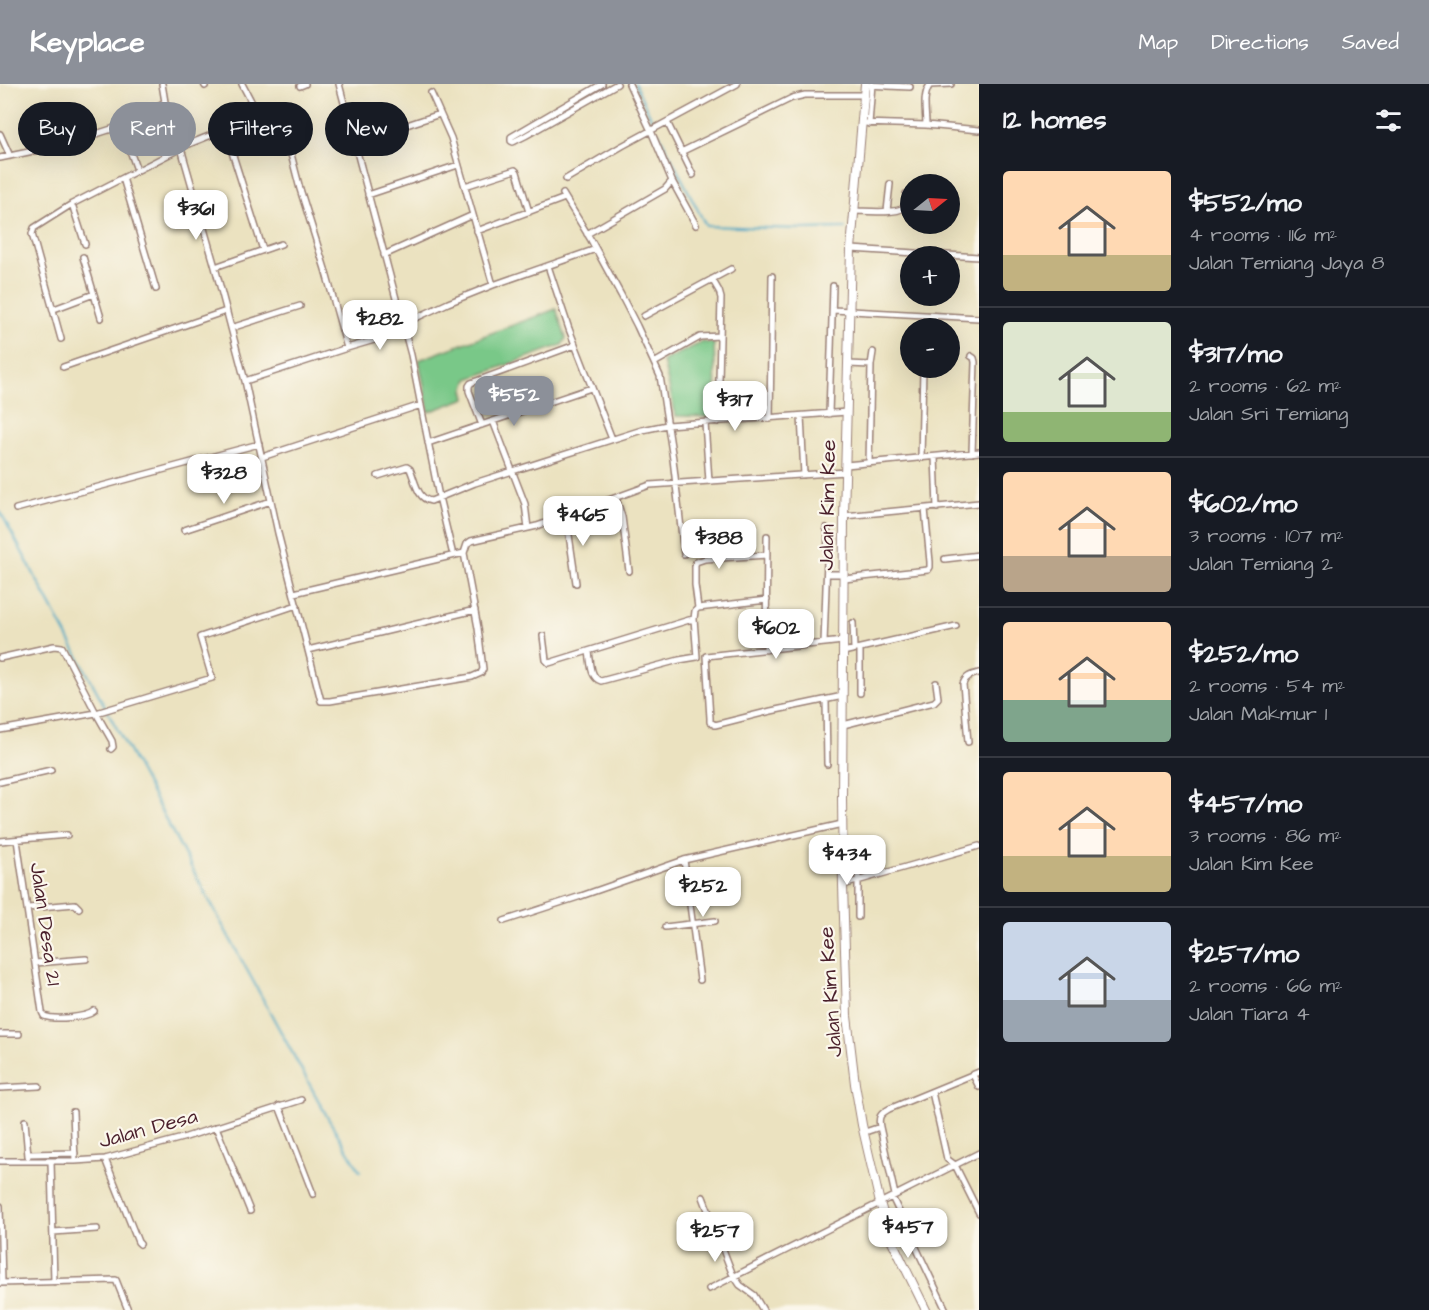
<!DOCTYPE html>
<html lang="en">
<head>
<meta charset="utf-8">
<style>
  :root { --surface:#171b24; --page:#20242c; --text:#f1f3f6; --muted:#9ea1a6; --line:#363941; --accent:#8c9099 }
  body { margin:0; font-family:"Architects Daughter",sans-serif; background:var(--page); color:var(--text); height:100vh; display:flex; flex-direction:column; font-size:22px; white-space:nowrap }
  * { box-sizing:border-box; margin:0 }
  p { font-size:20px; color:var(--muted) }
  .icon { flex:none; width:33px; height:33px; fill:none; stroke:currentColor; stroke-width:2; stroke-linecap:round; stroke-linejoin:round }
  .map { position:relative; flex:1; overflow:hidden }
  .drawer { display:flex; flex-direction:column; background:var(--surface); width:450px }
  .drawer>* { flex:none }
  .banner { position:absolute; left:18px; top:18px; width:570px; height:54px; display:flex; gap:12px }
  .needle { width:39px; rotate:72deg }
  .fabs { position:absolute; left:900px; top:90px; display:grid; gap:12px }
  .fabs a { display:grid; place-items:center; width:60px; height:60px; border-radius:50%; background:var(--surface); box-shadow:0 6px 24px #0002; font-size:30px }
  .price { position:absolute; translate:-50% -51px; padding:0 14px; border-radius:12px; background:#fff; color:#222; font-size:20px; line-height:39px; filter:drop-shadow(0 2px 3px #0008) }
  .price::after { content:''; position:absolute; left:50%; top:36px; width:18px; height:14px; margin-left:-9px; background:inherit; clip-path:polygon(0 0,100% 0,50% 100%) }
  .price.on { background:var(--accent); color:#fff }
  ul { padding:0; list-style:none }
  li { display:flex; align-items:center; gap:18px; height:150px; padding:0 24px }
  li+li { border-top:2px solid var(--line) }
  li span { display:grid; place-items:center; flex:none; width:168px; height:120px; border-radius:6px; color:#555 }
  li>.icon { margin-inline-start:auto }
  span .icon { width:72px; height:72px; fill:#fffc; stroke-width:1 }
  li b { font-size:26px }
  h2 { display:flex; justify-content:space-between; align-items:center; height:72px; padding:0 24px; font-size:26px }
  .pill { padding:0 21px; border-radius:27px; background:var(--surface); box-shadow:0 6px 24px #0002; font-size:21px; line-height:54px }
  .pill.on { background:var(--accent); color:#fff }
  header { display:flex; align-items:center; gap:36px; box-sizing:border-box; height:84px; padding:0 30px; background:var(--accent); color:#fff }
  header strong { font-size:28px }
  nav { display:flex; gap:33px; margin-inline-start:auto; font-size:21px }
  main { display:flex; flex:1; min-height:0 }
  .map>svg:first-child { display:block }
  .green { fill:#79c888; stroke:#62745a; stroke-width:1.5 }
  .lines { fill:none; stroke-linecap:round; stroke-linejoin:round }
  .stream { stroke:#45a6c4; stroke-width:2 }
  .street-casing { stroke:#9a8076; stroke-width:8 }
  .secondary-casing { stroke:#9a8076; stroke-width:10 }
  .street { stroke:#fff; stroke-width:5 }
  .secondary { stroke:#fff; stroke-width:8 }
  .labels { text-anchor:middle; stroke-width:4.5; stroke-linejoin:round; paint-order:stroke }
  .street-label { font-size:21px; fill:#4a1f2b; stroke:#fbf7ec }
</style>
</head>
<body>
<header>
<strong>Keyplace</strong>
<nav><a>Map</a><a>Directions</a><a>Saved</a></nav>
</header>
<main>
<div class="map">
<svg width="979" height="1226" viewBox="0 0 979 1226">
  <rect width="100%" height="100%" fill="#fbf7ec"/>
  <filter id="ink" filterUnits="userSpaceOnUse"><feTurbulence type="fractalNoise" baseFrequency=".0167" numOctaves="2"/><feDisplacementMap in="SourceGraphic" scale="12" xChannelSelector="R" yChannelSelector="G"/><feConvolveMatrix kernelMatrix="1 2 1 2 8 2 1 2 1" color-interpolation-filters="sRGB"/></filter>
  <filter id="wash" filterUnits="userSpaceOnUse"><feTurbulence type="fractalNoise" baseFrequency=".008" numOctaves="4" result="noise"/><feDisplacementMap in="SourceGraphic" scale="24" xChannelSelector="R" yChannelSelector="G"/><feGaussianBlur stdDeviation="1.35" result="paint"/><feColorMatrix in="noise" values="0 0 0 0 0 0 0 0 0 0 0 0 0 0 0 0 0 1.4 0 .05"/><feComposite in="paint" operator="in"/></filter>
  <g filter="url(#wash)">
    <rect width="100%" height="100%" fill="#ebe2c0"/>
    <path class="green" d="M556 225 566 254 562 261 468 295 464 306 466 314 429 328 419 276Z
      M703 258 714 260 717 333 676 332 663 277Z"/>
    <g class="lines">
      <path class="stream" d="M635 0 654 40
        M658 48 706 142 803 145 845 144
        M0 427 223 842 329 1036 360 1087"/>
    </g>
  </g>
  <g filter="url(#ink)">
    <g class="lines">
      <g class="street-casing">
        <path id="street" d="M204 0 205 2
          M242 0 259 32
          M339 0 411 271 439 413 452 467
          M602 0 511 53V57L513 58 525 52 617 0
          M865 1 910 3
          M300 2 305 0
          M431 9 451 54 493 201
          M667 38 693 91
          M862 39 926 41 979 46
          M869 40 872 0
          M926 41C926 29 922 11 930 1L951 0
          M121 42 137 86
          M225 46 263 166
          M0 50 10 72
          M355 58 440 30
          M181 64 215 183 245 297 278 449 321 617H330L472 593 481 589 483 585 478 544 464 469 467 460 471 457 537 442 650 401 846 388
          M681 68 792 14 805 11H864
          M0 74 62 61 121 42 165 18 162 0
          M123 94 156 205
          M566 95 622 62 737 0
          M672 97 696 141
          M465 102 515 86 517 88 529 128
          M563 110 591 156 621 211 637 242 660 292 673 375 684 470
          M368 111 458 81
          M72 120 85 160
          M855 127C865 127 896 130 903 124 907 121 906 115 906 110
          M887 127 890 100
          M477 147 565 114
          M587 150 665 105 672 97 651 47 629 0
          M851 165 979 173
          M384 171 473 131
          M83 173 101 234
          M548 182 569 245 612 355
          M215 183 281 160
          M712 195 719 207 721 214 718 338
          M54 225 94 210
          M833 226 979 234
          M644 232 731 185
          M403 240 448 219 493 201 596 165
          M231 244 300 222
          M61 255 32 150 34 144 72 120 189 60 271 27 278 29 285 47 300 105 325 185 347 264
          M971 272 974 274 975 278 972 369
          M654 279 700 253 720 252
          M848 280 871 281
          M63 283 226 227
          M245 297 347 264 405 247
          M829 330 833 202
          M801 332 804 391
          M770 335 772 192
          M493 337 525 420 528 444
          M705 339 709 397
          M482 341 469 307V302L471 299 575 261
          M428 359 591 304
          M262 373 421 321
          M935 373 937 424
          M921 374 923 284
          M869 379 871 281 873 268
          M846 381 979 368
          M378 392 407 383 410 385C415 396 417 415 431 417L475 399 642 346 667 341 847 328
          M616 414 622 433 629 487
          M16 425 259 360
          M564 432 569 451 576 499
          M844 432 979 419
          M184 446 271 417
          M945 475 979 471
          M827 490H844
          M844 495 928 486 930 483V478L925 425
          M294 509 464 469
          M698 524 695 501V481L696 478 705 475 767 471
          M698 524 767 516
          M853 539 854 565
          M543 552 546 576 549 579 689 536 694 535 695 527 698 524
          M824 559 828 449 826 444
          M308 566 475 526
          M766 566 767 452
          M589 568C591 578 590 594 601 597L679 576 697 573 694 535
          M843 568 956 542
          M0 574 54 562 62 563 96 629 112 657 113 663 111 665
          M860 609V564
          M843 612 771 627 715 641 710 638V634L706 572 843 557
          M826 616 827 680
          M843 641 934 618 938 614 936 599
          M0 646 96 629 212 594 200 553 297 521
          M968 658 963 600C966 592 971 591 979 589
          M0 698 51 686
          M17 756 42 928 44 932C54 936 86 934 94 927
          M0 757 67 751
          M858 770V833
          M684 776 700 896
          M843 801 979 762
          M28 824 75 820 79 824
          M504 837 581 812 684 776 842 740
          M665 843 715 837
          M35 879 86 875
          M0 950H19
          M973 991 979 1003
          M0 1004 39 1002
          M932 1008 947 1075 955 1081 979 1129
          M279 1022 313 1110
          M73 1028 75 1077
          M25 1037 28 1072
          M216 1043 250 1127
          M865 1048 880 1043
          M28 1070 75 1069
          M105 1075 138 1158 140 1160
          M0 1077H75L105 1075 186 1053 301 1016
          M51 1077 54 1198
          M895 1111 880 1043C878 1033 880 1030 889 1025L979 988
          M703 1113 732 1189 740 1201 754 1211 763 1226
          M892 1113 946 1226
          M0 1122 2 1199
          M53 1148 97 1145
          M0 1199 116 1196 128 1226
          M709 1205 979 1069"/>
      </g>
      <g class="secondary-casing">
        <path id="secondary" d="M865 0 851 165 844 432 842 714 843 801 847 932 855 1000 862 1041 880 1119 891 1155 926 1226"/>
      </g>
      <use href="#street" class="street"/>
      <use href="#secondary" class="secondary"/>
    </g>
  </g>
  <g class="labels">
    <g class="street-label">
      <text transform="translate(827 421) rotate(-89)" y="7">Jalan Kim Kee</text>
      <text transform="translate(46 840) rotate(82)" y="7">Jalan Desa 21</text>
      <text transform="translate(830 908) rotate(-94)" y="7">Jalan Kim Kee</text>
      <text transform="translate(148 1044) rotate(-15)" y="7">Jalan Desa</text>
    </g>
  </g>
</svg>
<div class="fabs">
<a><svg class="needle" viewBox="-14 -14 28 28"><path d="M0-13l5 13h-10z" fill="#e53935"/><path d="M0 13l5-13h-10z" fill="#9ea1a6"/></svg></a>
<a>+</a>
<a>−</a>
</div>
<b class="price" style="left:196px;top:157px">$361</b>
<b class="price" style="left:380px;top:267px">$282</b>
<b class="price on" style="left:514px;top:343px">$552</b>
<b class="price" style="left:735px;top:348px">$317</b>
<b class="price" style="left:224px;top:421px">$328</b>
<b class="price" style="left:583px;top:463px">$465</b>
<b class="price" style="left:719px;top:486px">$388</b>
<b class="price" style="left:776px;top:576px">$602</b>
<b class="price" style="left:847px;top:802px">$434</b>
<b class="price" style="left:703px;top:834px">$252</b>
<b class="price" style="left:908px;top:1175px">$457</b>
<b class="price" style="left:715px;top:1179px">$257</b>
<div class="banner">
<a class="pill">Buy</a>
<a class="pill on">Rent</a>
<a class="pill">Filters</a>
<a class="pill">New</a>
</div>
</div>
<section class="drawer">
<h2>12 homes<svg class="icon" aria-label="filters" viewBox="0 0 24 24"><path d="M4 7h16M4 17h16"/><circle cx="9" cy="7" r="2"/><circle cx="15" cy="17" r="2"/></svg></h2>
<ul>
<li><span style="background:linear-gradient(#ffd9b3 70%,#c2b280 0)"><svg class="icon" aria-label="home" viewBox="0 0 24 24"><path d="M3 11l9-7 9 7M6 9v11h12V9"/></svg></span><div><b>$552/mo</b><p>4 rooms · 116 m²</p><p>Jalan Temiang Jaya 8</p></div></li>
<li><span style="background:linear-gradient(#dfe7d0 75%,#8fb573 0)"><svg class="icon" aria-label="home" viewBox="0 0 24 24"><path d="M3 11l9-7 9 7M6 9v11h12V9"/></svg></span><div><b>$317/mo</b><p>2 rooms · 62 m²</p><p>Jalan Sri Temiang</p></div></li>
<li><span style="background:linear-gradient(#ffd9b3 70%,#b9a48a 0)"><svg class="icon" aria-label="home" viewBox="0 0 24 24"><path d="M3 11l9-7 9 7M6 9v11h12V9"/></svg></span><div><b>$602/mo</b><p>3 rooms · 107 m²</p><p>Jalan Temiang 2</p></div></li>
<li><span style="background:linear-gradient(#ffd9b3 65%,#7fa58c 0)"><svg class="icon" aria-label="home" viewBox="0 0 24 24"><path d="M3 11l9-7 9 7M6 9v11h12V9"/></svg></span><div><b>$252/mo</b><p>2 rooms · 54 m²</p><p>Jalan Makmur 1</p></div></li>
<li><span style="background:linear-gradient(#ffd9b3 70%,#c2b280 0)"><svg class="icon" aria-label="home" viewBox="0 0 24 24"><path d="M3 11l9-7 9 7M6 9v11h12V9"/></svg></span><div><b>$457/mo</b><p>3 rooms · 86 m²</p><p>Jalan Kim Kee</p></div></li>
<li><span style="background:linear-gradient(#c9d6e8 65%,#9aa5b1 0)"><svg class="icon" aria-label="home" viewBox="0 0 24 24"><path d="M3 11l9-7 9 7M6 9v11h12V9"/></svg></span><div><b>$257/mo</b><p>2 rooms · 66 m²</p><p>Jalan Tiara 4</p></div></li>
</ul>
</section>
</main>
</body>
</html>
